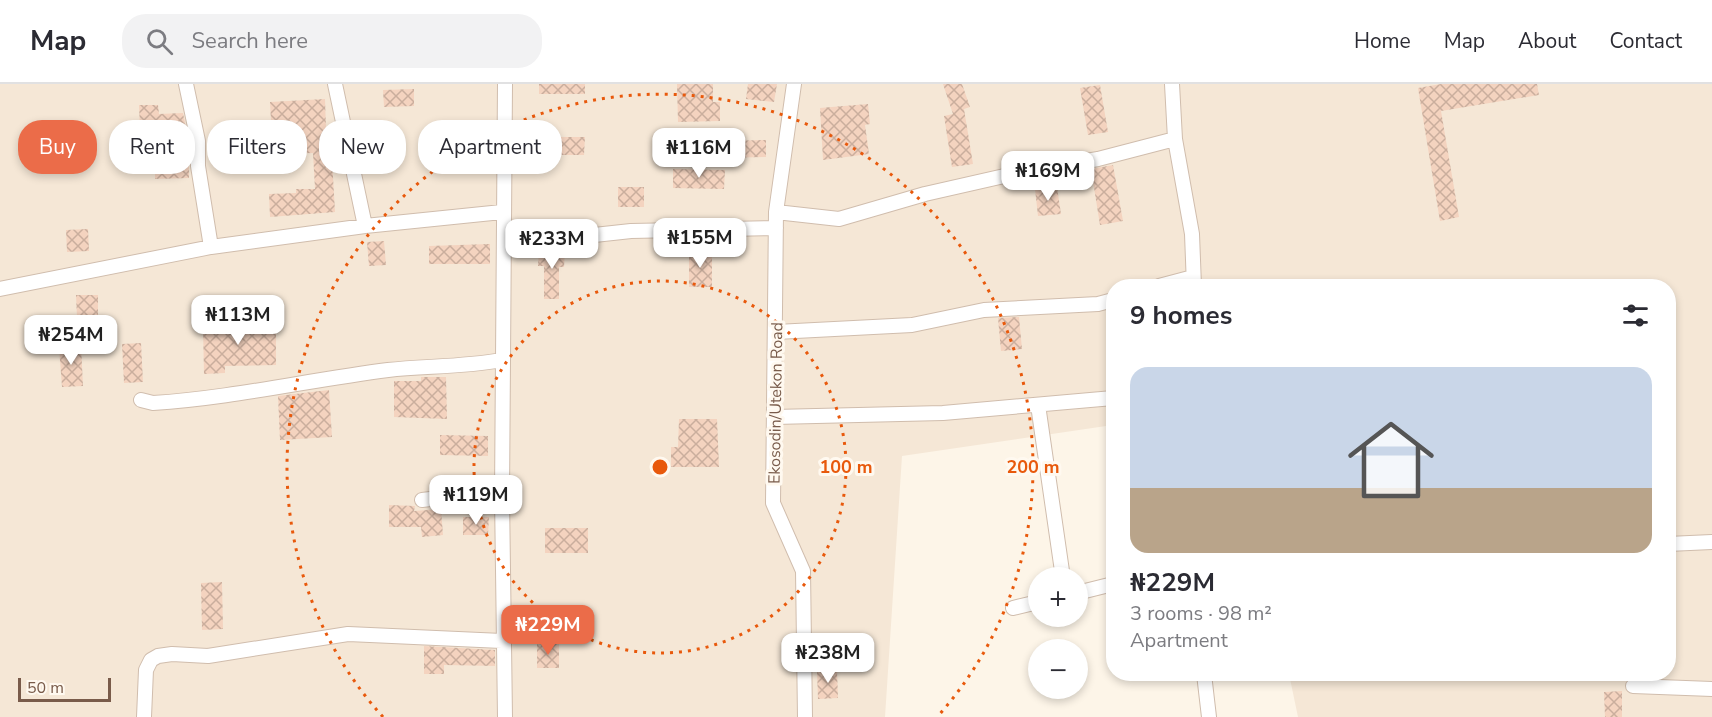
<!DOCTYPE html>
<html lang="en">
<head>
<meta charset="utf-8">
<style>
  :root { --surface:#fff; --page:#f2f2f3; --text:#2b2b33; --muted:#7c7c81; --line:#e1e1e2; --accent:#eb6c49 }
  body { margin:0; font-family:"Nunito Sans",sans-serif; background:var(--page); color:var(--text); height:100vh; display:flex; flex-direction:column; font-size:22px; white-space:nowrap }
  * { box-sizing:border-box; margin:0 }
  p { font-size:20px; color:var(--muted) }
  .icon { flex:none; width:33px; height:33px; fill:none; stroke:currentColor; stroke-width:2; stroke-linecap:round; stroke-linejoin:round }
  .map { position:relative; flex:1; overflow:hidden }
  .details { position:absolute; left:1106px; top:195px; width:570px; height:402px; display:flex; flex-direction:column; background:var(--surface); border-radius:24px; box-shadow:0 3px 9px #0003 }
  .details>* { flex:none }
  .guide { position:absolute; left:18px; top:36px; width:570px; height:54px; display:flex; gap:12px }
  .tools { position:absolute; left:1028px; top:483px; display:grid; gap:12px }
  .tools a { display:grid; place-items:center; width:60px; height:60px; border-radius:50%; background:var(--surface); box-shadow:0 3px 9px #0003; font-size:30px }
  .scale { position:absolute; left:18px; bottom:15px; width:93px; box-sizing:border-box; padding-left:6px; border:3px solid #795b4a; border-top:0; font-size:16px; line-height:21px; white-space:nowrap; color:#795b4a; -webkit-text-stroke:4px #fff9f0; paint-order:stroke }
  .price { position:absolute; translate:-50% -51px; padding:0 14px; border-radius:12px; background:#fff; color:#222; font-size:20px; line-height:39px; filter:drop-shadow(0 2px 3px #0008) }
  .price::after { content:''; position:absolute; left:50%; top:36px; width:18px; height:14px; margin-left:-9px; background:inherit; clip-path:polygon(0 0,100% 0,50% 100%) }
  .price.on { background:var(--accent); color:#fff }
  ul { padding:0; list-style:none }
  li { display:grid; align-content:center; gap:12px; height:318px; padding:0 24px }
  li span { display:grid; place-items:center; height:186px; border-radius:18px; color:#555 }
  li>.icon { margin-inline-start:auto }
  span .icon { width:108px; height:108px; fill:#fffc; stroke-width:1 }
  li b { font-size:26px }
  h2 { display:flex; justify-content:space-between; align-items:center; height:72px; padding:0 24px; font-size:26px }
  .tag { padding:0 21px; border-radius:24px; background:var(--surface); box-shadow:0 3px 9px #0003; font-size:21px; line-height:54px }
  .tag.on { background:var(--accent); color:#fff }
  header { display:flex; align-items:center; gap:36px; box-sizing:border-box; height:84px; padding:0 30px; background:var(--surface); border-bottom:2px solid var(--line) }
  header strong { font-size:28px }
  nav { display:flex; gap:33px; margin-inline-start:auto; font-size:21px }
  .search { width:420px; height:54px; background:var(--page); display:flex; align-items:center; gap:15px; box-sizing:border-box; padding:0 21px; border-radius:24px; color:var(--muted); font-size:22px }
  .map>svg:first-child { display:block }
  .residential { fill:#f5e7d6 }
  .building { fill:url(#building-cross-hatch) }
  .lines { fill:none; stroke-linecap:round; stroke-linejoin:round }
  .street-casing { stroke:#d0bdad; stroke-width:16 }
  .street { stroke:#fff; stroke-width:14 }
  .ring { fill:none; stroke:#e8590c; stroke-width:3; stroke-dasharray:3 6 }
  .labels { text-anchor:middle; stroke-width:6; stroke-linejoin:round; paint-order:stroke }
  .street-label { font-size:16px; fill:#795b4a; stroke:#fff9f0 }
  .centre { fill:#e8590c; stroke:#fff9f0; stroke-width:3 }
  .ring-label { font-size:18px; text-anchor:middle; font-weight:bold; fill:#e8590c; stroke:#fff9f0; stroke-width:6; stroke-linejoin:round; paint-order:stroke }
</style>
</head>
<body>
<header>
<strong>Map</strong>
<div class="search"><svg class="icon" aria-label="search" viewBox="0 0 24 24"><circle cx="10" cy="10" r="6"/><path d="M15 15l6 6"/></svg>Search here</div>
<nav><a>Home</a><a>Map</a><a>About</a><a>Contact</a></nav>
</header>
<div class="map">
<svg width="1712" height="633" viewBox="0 0 1712 633">
  <defs>
    <pattern id="building-cross-hatch" width="8" height="8" patternUnits="userSpaceOnUse" patternTransform="scale(1.5)"><rect width="8" height="8" fill="#f4d3bf"/><path d="M0 0l8 8M0 8l8-8" fill="none" stroke="#caae9d"/></pattern>
  </defs>
  <rect width="100%" height="100%" fill="#fdf5e8"/>
  <path class="residential" d="M0 0H1712V633H1298L1289 590H1668V202H1113V341L902 372 885 633H0Z"/>
  <path class="building" d="M539 0H585V10H539Z
    M677 0H713V18H720V37L678 38Z
    M748 0H777L774 18 746 15Z
    M943 0H962L970 23 964 25 973 80 952 83 944 32 953 30Z
    M1441 0H1537L1539 11 1441 27 1459 133 1440 137 1418 4Z
    M1100 1 1108 48 1088 51 1080 4Z
    M414 5V22L384 23 383 6Z
    M325 15 327 75H332L335 128 270 133 269 110 296 109V105H315L313 69 280 70 279 37 271 38 270 18Z
    M868 20 870 40 865 41 869 70 823 76 820 24Z
    M139 21H158L159 30 183 29 186 44 140 45Z
    M540 53H585L584 71H540Z
    M766 56V73L721 74V57Z
    M155 73H189V94L155 95Z
    M1113 81 1123 137 1100 141 1091 85Z
    M673 85 725 86 724 105 673 104Z
    M618 103H644V123H618Z
    M1057 103 1061 130 1038 132 1035 105Z
    M88 145 89 167 67 168 66 146Z
    M384 157 386 181 369 182 367 158Z
    M490 160V180H429V162Z
    M539 164 565 165 564 183H559V215H544V182H538Z
    M689 167H712V203H689Z
    M76 211H98V233L77 234Z
    M1019 233 1022 265 1001 267 998 234Z
    M249 236V242H276V281L225 282V289L204 290 203 242 230 241V237Z
    M141 259 143 298 124 299 122 260Z
    M81 261 83 302 62 303 59 263Z
    M421 293H446L447 335 394 333V297H421Z
    M329 306 332 353 280 356 278 312Z
    M679 335H717L719 383H671V363H678Z
    M440 351 488 352V372L440 371Z
    M389 421 415 422 414 427 441 425 443 451 422 453 421 443H389Z
    M463 433H489L488 451H463Z
    M545 444H588V469H545Z
    M222 498 223 545 202 546 201 499Z
    M537 559H559V584H537Z
    M424 562 495 566V582L444 581V590H424Z
    M837 586 838 614 818 615 817 587Z
    M1622 607V633H1605L1604 608Z"/>
  <g class="lines">
    <g class="street-casing">
      <path id="street" d="M186 0 198 57V82L211 163
        M335 0 365 142
        M505 0 502 412 505 633
        M794 0 776 128 773 419 803 487 805 633
        M1172 0 1175 55 1192 150 1194 202
        M776 128 839 135 925 110 1022 88 1098 75 1175 55
        M504 148 576 153 631 147 776 144
        M1159 202 1193 193
        M0 205 211 163 365 142 502 128
        M776 248 912 241 984 226 1098 220 1113 216
        M141 316 153 319C232 314 309 296 388 286 426 282 464 283 502 276
        M1038 321 1063 494
        M774 333 943 329 1113 314
        M422 416 464 411 502 412
        M1668 460 1712 458
        M1077 509 1113 500
        M1013 524 1038 518
        M1204 590 1209 633
        M1633 602 1712 605
        M144 633 146 586 151 576 158 572 172 570 208 572 348 550 502 557"/>
    </g>
    <use href="#street" class="street"/>
  </g>
  <g class="ring">
    <circle cx="660" cy="383" r="186"/>
    <path d="M383 633A373 373 0 1 1 937 633"/>
  </g>
  <g class="labels">
    <g class="street-label">
      <text transform="translate(775 319) rotate(-89)" y="6">Ekosodin/Utekon Road</text>
    </g>
  </g>
  <circle cx="660" cy="383" r="9" class="centre"/>
  <g class="ring-label">
    <text x="846" y="389">100 m</text>
    <text x="1033" y="389">200 m</text>
  </g>
</svg>
<div class="tools">
<a>+</a>
<a>−</a>
</div>
<div class="scale">50 m</div>
<b class="price" style="left:699px;top:95px">₦116M</b>
<b class="price" style="left:1048px;top:118px">₦169M</b>
<b class="price" style="left:700px;top:185px">₦155M</b>
<b class="price" style="left:552px;top:186px">₦233M</b>
<b class="price" style="left:238px;top:262px">₦113M</b>
<b class="price" style="left:71px;top:282px">₦254M</b>
<b class="price" style="left:476px;top:442px">₦119M</b>
<b class="price on" style="left:548px;top:572px">₦229M</b>
<b class="price" style="left:828px;top:600px">₦238M</b>
<div class="guide">
<a class="tag on">Buy</a>
<a class="tag">Rent</a>
<a class="tag">Filters</a>
<a class="tag">New</a>
<a class="tag">Apartment</a>
</div>
<section class="details">
<h2>9 homes<svg class="icon" aria-label="filters" viewBox="0 0 24 24"><path d="M4 7h16M4 17h16"/><circle cx="9" cy="7" r="2"/><circle cx="15" cy="17" r="2"/></svg></h2>
<ul>
<li><span style="background:linear-gradient(#c9d6e8 65%,#b9a48a 0)"><svg class="icon" aria-label="home" viewBox="0 0 24 24"><path d="M3 11l9-7 9 7M6 9v11h12V9"/></svg></span><div><b>₦229M</b><p>3 rooms · 98 m²</p><p>Apartment</p></div></li>
</ul>
</section>
</div>
</body>
</html>
